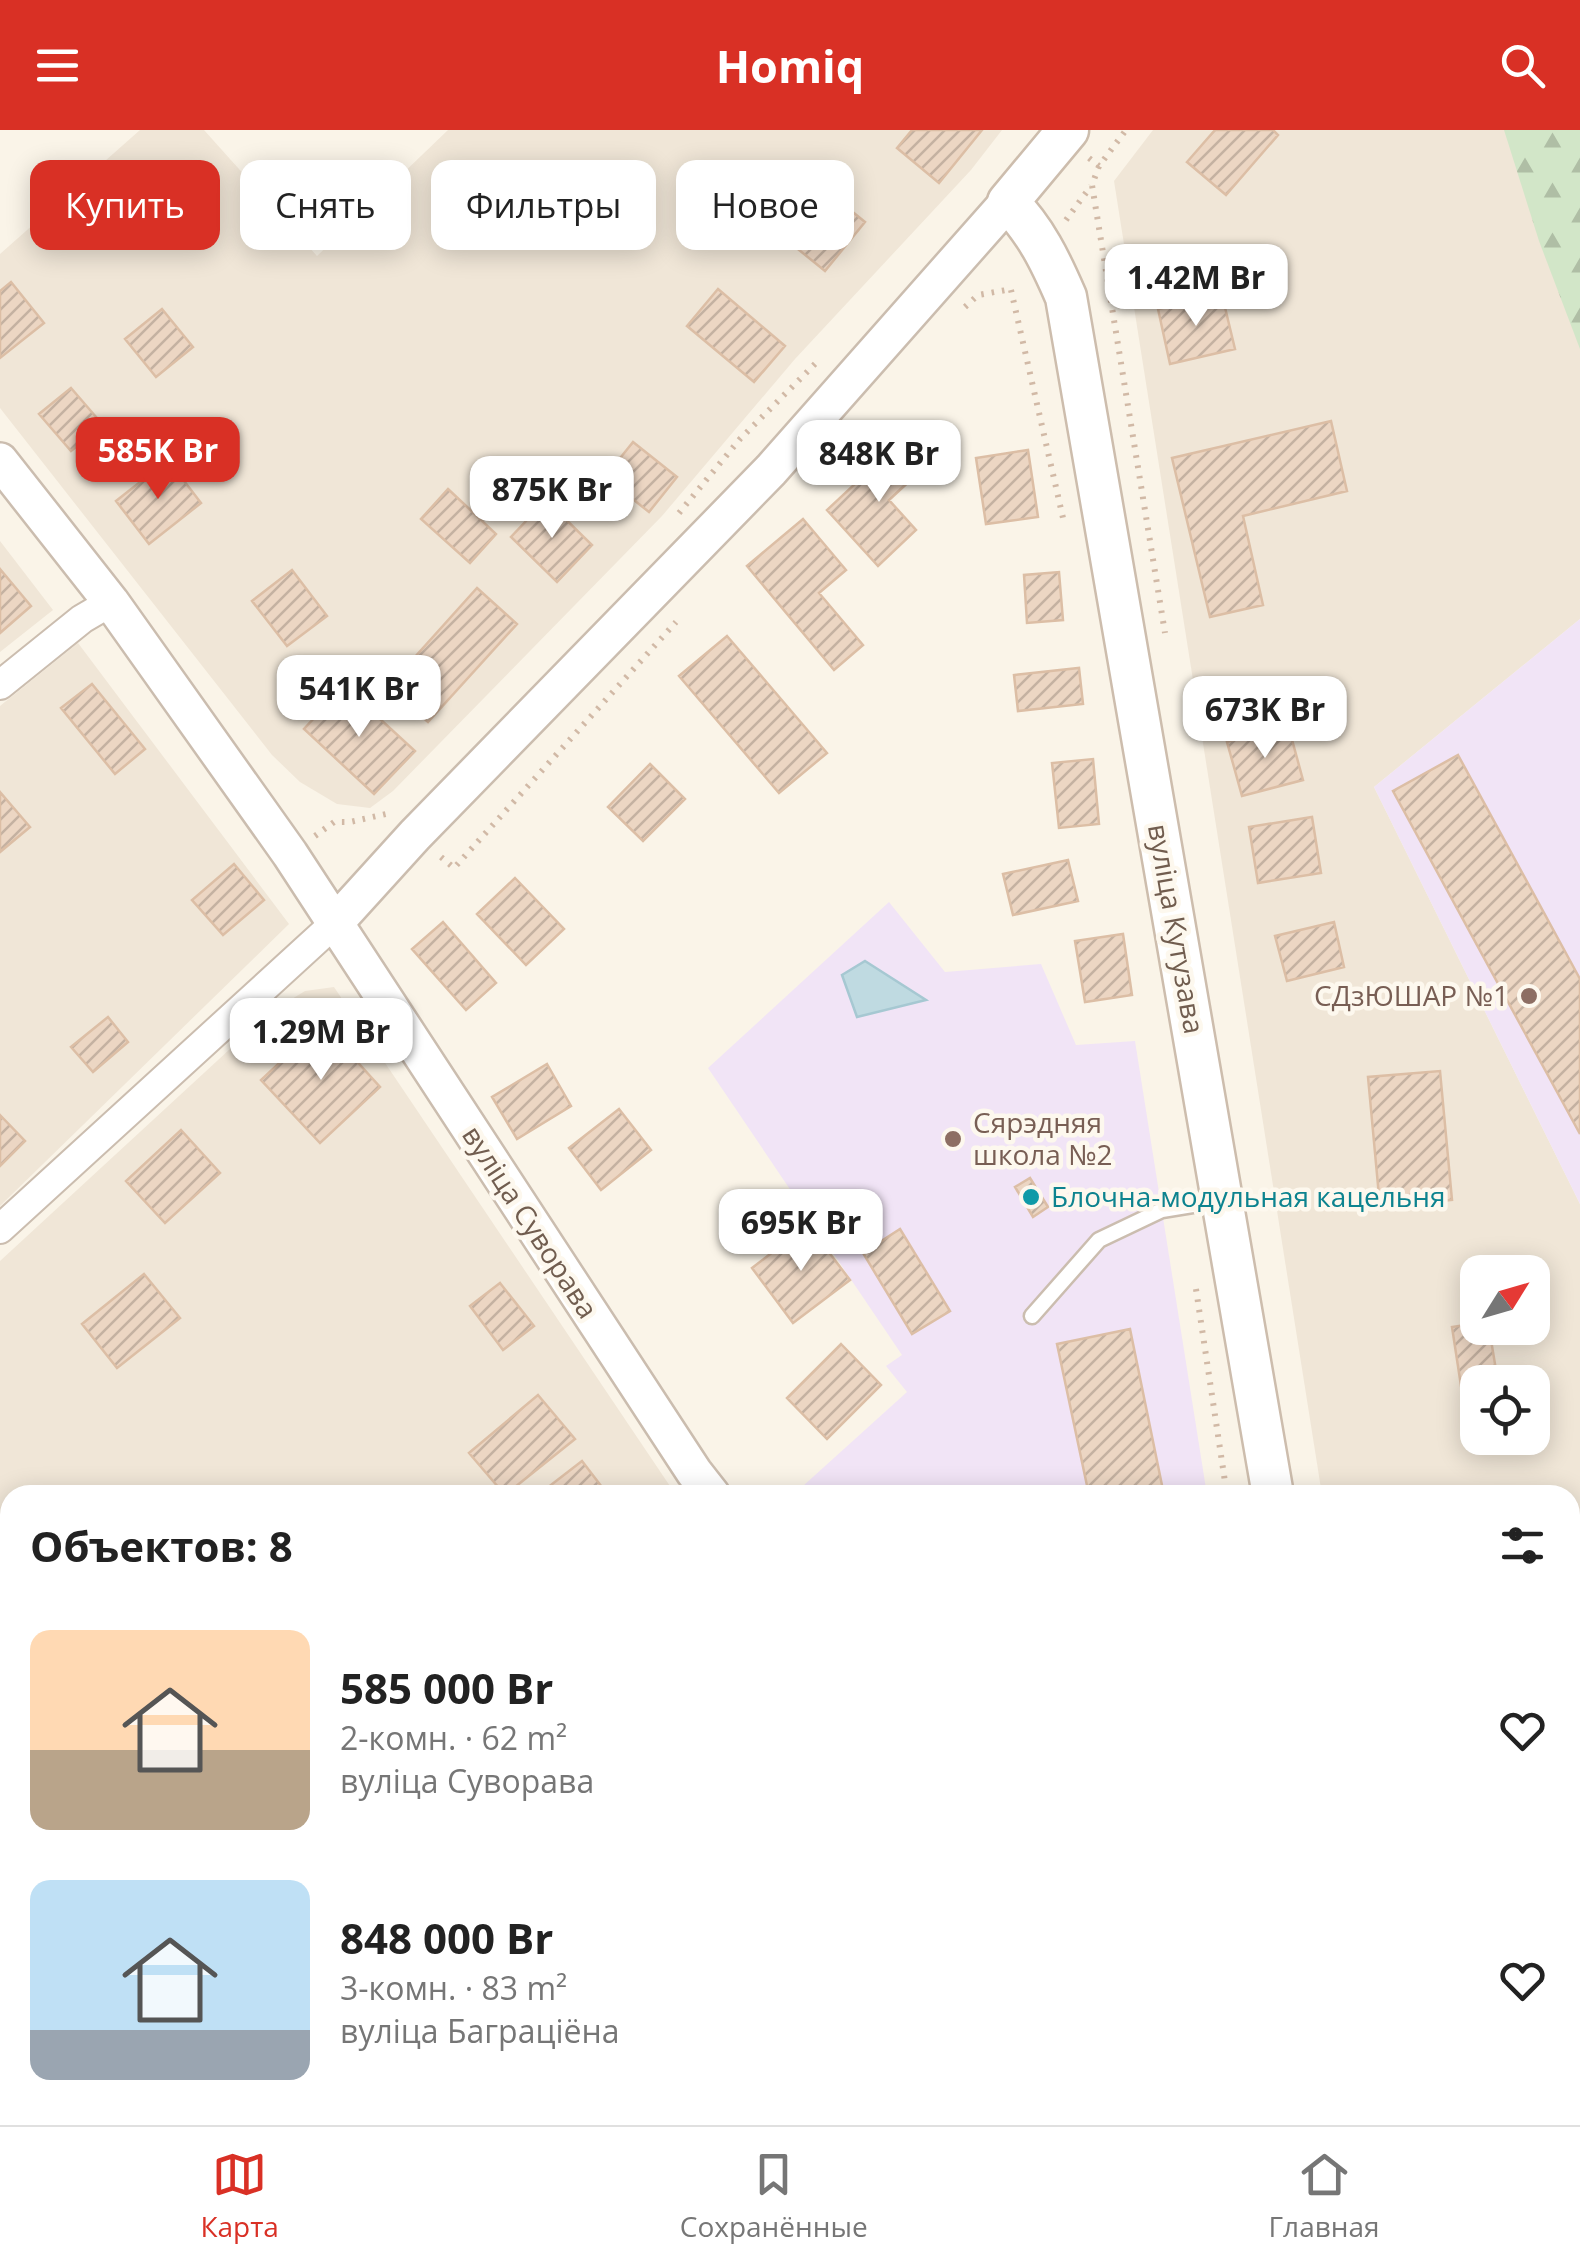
<!DOCTYPE html>
<html lang="ru">
<head>
<meta charset="utf-8">
<style>
  :root { --surface:#fff; --page:#f6f6f6; --text:#222; --muted:#767676; --line:#e0e0e0; --accent:#d93025 }
  body { margin:0; font-family:"Open Sans",sans-serif; background:var(--page); color:var(--text); height:100vh; display:flex; flex-direction:column; font-size:38px; white-space:nowrap }
  * { box-sizing:border-box; margin:0 }
  p { font-size:32px; color:var(--muted) }
  .icon { flex:none; width:55px; height:55px; fill:none; stroke:currentColor; stroke-width:2; stroke-linecap:round; stroke-linejoin:round }
  .map { position:relative; flex:1; overflow:hidden }
  .details { position:absolute; left:0px; top:1355px; width:1580px; height:640px; display:flex; flex-direction:column; background:var(--surface); border-radius:30px 30px 0 0; box-shadow:0 5px 25px #0003 }
  .details>* { flex:none }
  .guide { position:absolute; left:30px; top:30px; width:1000px; height:90px; display:flex; gap:20px }
  .needle { width:65px; rotate:53deg }
  .fabs { position:absolute; left:1460px; top:1125px; display:grid; gap:20px }
  .fabs a { display:grid; place-items:center; width:90px; height:90px; border-radius:20px; background:var(--surface); box-shadow:0 5px 25px #0003; font-size:50px }
  .price { position:absolute; translate:-50% -85px; padding:0 22px; border-radius:20px; background:#fff; color:#222; font-size:32px; line-height:65px; filter:drop-shadow(0 2px 5px #0008) }
  .price::after { content:''; position:absolute; left:50%; top:60px; width:30px; height:22px; margin-left:-15px; background:inherit; clip-path:polygon(0 0,100% 0,50% 100%) }
  .price.active { background:var(--accent); color:#fff }
  ul { padding:0; list-style:none }
  li { display:flex; align-items:center; gap:30px; height:250px; padding:0 30px }
  li span { display:grid; place-items:center; flex:none; width:280px; height:200px; border-radius:20px; color:#555 }
  li>.icon { margin-inline-start:auto }
  span .icon { width:120px; height:120px; fill:#fffc; stroke-width:1 }
  li b { font-size:42px }
  h2 { display:flex; justify-content:space-between; align-items:center; height:120px; padding:0 30px; font-size:42px }
  .pill { padding:0 35px; border-radius:20px; background:var(--surface); box-shadow:0 5px 25px #0003; font-size:35px; line-height:90px }
  .pill.active { background:var(--accent); color:#fff }
  header { display:flex; justify-content:space-between; align-items:center; height:130px; padding:0 30px; background:var(--accent); color:#fff; font-size:45px; font-weight:700 }
  .tabs { display:flex; justify-content:space-around; align-items:center; height:140px; border-top:2px solid var(--line); background:var(--surface); font-size:28px; color:var(--muted) }
  .tabs a { display:grid; justify-items:center; gap:5px }
  .tabs .active { color:var(--accent) }
  .map>svg:first-child { display:block }
  .residential { fill:#f0e6d7; fill-rule:evenodd }
  .education { fill:#f1e4f6 }
  .grass { fill:#d2e6c8 }
  .forest { fill:url(#forest-firs) }
  .water { fill:#bfdae1; stroke:#a6c8d2; stroke-width:2.5 }
  .building { fill:url(#building-hatch); stroke:#dcbea5; stroke-width:2.5 }
  .lines { fill:none; stroke-linecap:round; stroke-linejoin:round }
  .service-casing { stroke:#cbbdaf; stroke-width:19 }
  .minor-casing { stroke:#cbbdaf; stroke-width:32 }
  .tertiary-casing { stroke:#cbbdaf; stroke-width:40 }
  .secondary-casing { stroke:#cdbdad; stroke-width:45 }
  .path { stroke:#d1b9a6; stroke-width:6; stroke-dasharray:2.5 8; stroke-linecap:butt }
  .service { stroke:#fff; stroke-width:14 }
  .minor { stroke:#fff; stroke-width:28 }
  .tertiary { stroke:#fff; stroke-width:35 }
  .secondary { stroke:#fff; stroke-width:40 }
  .education-dot { fill:#8d6e63; stroke:#fdf8ee; stroke-width:4 }
  .culture-dot { fill:#0f9aa8; stroke:#fdf8ee; stroke-width:4 }
  .labels { text-anchor:middle; stroke-width:9; stroke-linejoin:round; paint-order:stroke }
  .street-label { font-size:28px; fill:#715d4f; stroke:#fdf8ee }
  .education-label { font-size:28px; fill:#785e54; stroke:#fdf8ee; text-anchor:end }
  .culture-label { font-size:28px; fill:#0d838f; stroke:#fdf8ee; text-anchor:start }
</style>
</head>
<body>
<header><svg class="icon" aria-label="menu" viewBox="0 0 24 24"><path d="M4 6h16M4 12h16M4 18h16"/></svg>Homiq<svg class="icon" aria-label="search" viewBox="0 0 24 24"><circle cx="10" cy="10" r="6"/><path d="M15 15l6 6"/></svg></header>
<div class="map">
<svg width="1580" height="1995" viewBox="0 0 1580 1995">
  <defs>
    <pattern id="forest-firs" width="22" height="20" patternUnits="userSpaceOnUse" patternTransform="scale(2.5)"><rect width="22" height="20" fill="#d2e6c8"/><path d="M5 1l3.5 6h-7zM16 11l3.5 6h-7z" fill="#afbea5"/></pattern>
    <pattern id="building-hatch" width="6" height="6" patternUnits="userSpaceOnUse" patternTransform="scale(2.5)"><rect width="6" height="6" fill="#ecd6c3"/><path d="M-1 1l2-2M0 6l6-6M5 7l2-2" fill="none" stroke="#c4b1a1"/></pattern>
  </defs>
  <rect width="100%" height="100%" fill="#faf4e8"/>
  <path class="residential" d="M140 0H204L317 126 448 0H1002L971 40 795 229 662 386 393 661 370 678 337 674 300 652 272 625 0 278V124Z
    M1153 0H1580V489L1374 657 1580 1074V1995H1422L1420 1985H1570V1365H1322L1114 51ZM1478 1142H1532V1198H1478ZM1478 1252H1532V1308H1478Z
    M0 411 53 480 0 522Z
    M78 513 289 794 0 1076V576Z
    M334 857 676 1365H10V1941L0 1935V1131L269 883 305 861Z
    M91 1985H587L580 1995H110Z
    M635 1985H755L757 1995H629Z"/>
  <path class="education" d="M1580 489V1074L1374 657Z
    M889 772 945 842 1041 834 1076 915 1135 911 1207 1365H793L907 1262 886 1236 902 1225 708 938Z
    M755 1985H1213L1145 1995H757Z"/>
  <path class="grass" d="M833 1985H1003L1013 1995H826Z"/>
  <path class="forest" d="M1504 0H1580V219L1539 111Z"/>
  <path class="water" d="M865 831 926 870 857 887 842 845Z"/>
  <path class="building" d="M912 0H982L939 53 897 18Z
    M1215 0H1273L1278 5 1226 65 1187 32Z
    M828 62 865 92 825 141 788 111Z
    M11 152 44 193 0 228V161Z
    M718 159 785 216 754 252 687 196Z
    M1222 165 1235 219 1170 234 1158 179Z
    M162 179 193 217 156 247 125 209Z
    M71 258 103 295 71 321 39 284Z
    M1331 291 1347 361 1243 386 1263 475 1210 487 1172 328Z
    M902 310 926 336 889 370 916 400 878 436 827 380Z
    M633 312 677 347 649 382 605 347Z
    M1028 320 1038 387 986 394 976 328Z
    M168 330 201 373 149 414 116 371Z
    M448 359 496 404 470 433 421 389Z
    M546 370 592 415 557 452 511 407Z
    M803 389 846 440 819 463 863 515 834 540 747 436Z
    M0 439 31 476 0 503Z
    M292 440 327 486 287 516 252 471Z
    M1059 442 1063 490 1027 493 1024 445Z
    M477 458 517 494 428 592 388 557Z
    M727 506 827 623 779 663 679 546Z
    M1079 538 1083 574 1018 581 1014 545Z
    M92 554 145 619 115 644 61 578Z
    M344 556 415 621 374 664 304 599Z
    M1288 595 1303 650 1242 666 1227 612Z
    M1458 625 1580 849V1004L1393 661Z
    M1093 629 1099 694 1059 698 1052 633Z
    M650 634 685 669 643 711 608 677Z
    M0 662 30 697 0 722Z
    M1312 687 1321 743 1258 753 1249 697Z
    M1068 730 1078 771 1013 785 1003 744Z
    M234 734 264 770 223 805 192 770Z
    M515 748 564 799 526 835 477 784Z
    M443 792 496 853 466 880 412 819Z
    M1334 792 1344 837 1287 851 1275 806Z
    M1123 804 1132 865 1085 872 1075 811Z
    M108 887 128 912 93 942 71 917Z
    M322 893 380 957 320 1013 261 950Z
    M547 934 571 976 517 1009 492 967Z
    M1440 941 1452 1070 1380 1077 1368 947Z
    M619 979 651 1020 601 1060 569 1018Z
    M0 985 25 1011 0 1036Z
    M181 1000 220 1043 165 1093 126 1051Z
    M1030 1048 1048 1077 1033 1087 1015 1057Z
    M808 1095 850 1150 793 1193 752 1138Z
    M900 1099 950 1181 912 1204 863 1123Z
    M144 1144 180 1188 117 1238 82 1194Z
    M500 1153 534 1196 503 1220 470 1176Z
    M1478 1193V1198H1489L1498 1252H1478V1280L1465 1282 1452 1197Z
    M1130 1199 1164 1365H1089L1057 1214Z
    M841 1214 881 1255 827 1309 787 1268Z
    M538 1265 575 1309 505 1365 469 1323Z
    M582 1331 608 1365H538Z
    M1579 1621 1580 1668 1570 1671V1624Z
    M650 1985H703L697 1995H645Z
    M1180 1985H1213L1181 1991Z
    M1271 1985H1307L1309 1995H1273Z"/>
  <g class="lines">
    <g class="service-casing">
      <path id="service" d="M1032 1186 1099 1110 1162 1080 1217 1071
        M0 1772 10 1767
        M1244 1995 1251 1985"/>
    </g>
    <g class="minor-casing">
      <path id="minor" d="M0 555 82 489 111 472
        M0 1099 336 792
        M1570 1473 1580 1469
        M1570 1827 1580 1834
        M22 1985 40 1995
        M607 1995 613 1985"/>
    </g>
    <g class="tertiary-casing">
      <path id="tertiary" d="M0 331 111 472 290 724 694 1342 712 1365
        M336 792 415 705 771 340 1008 72"/>
    </g>
    <g class="secondary-casing">
      <path id="secondary" d="M1068 0 1008 72C1036 101 1050 130 1066 167L1273 1365
        M1372 1985 1374 1995"/>
    </g>
    <path class="path" d="M1089 28 1099 36 1126 0
      M1099 36 1092 55 1165 503
      M1066 90 1091 56
      M1011 160 1063 388
      M965 177 978 165 1012 159
      M679 383 740 309 819 230
      M315 706 334 692H350L386 684
      M441 727 454 738 676 492
      M1196 1159 1227 1365
      M1331 1985 1332 1995"/>
    <use href="#service" class="service"/>
    <use href="#minor" class="minor"/>
    <use href="#tertiary" class="tertiary"/>
    <use href="#secondary" class="secondary"/>
  </g>
  <g class="education-dot">
    <circle cx="1529" cy="866" r="10"/>
    <circle cx="953" cy="1009" r="10"/>
  </g>
  <circle class="culture-dot" cx="1031" cy="1067" r="10"/>
  <g class="labels">
    <g class="street-label">
      <text transform="translate(1176 799) rotate(80)" y="10">вуліца Кутузава</text>
      <text transform="translate(530 1092) rotate(57)" y="10">вуліца Суворава</text>
    </g>
    <g class="education-label">
      <text x="1509" y="876">СДзЮШАР №1</text>
      <text x="973" y="1003" text-anchor="start">Сярэдняя<tspan x="973" dy="32">школа №2</tspan></text>
    </g>
    <g class="culture-label">
      <text x="1051" y="1077">Блочна-модульная кацельня</text>
    </g>
  </g>
</svg>
<div class="fabs">
<a><svg class="needle" viewBox="-14 -14 28 28"><path d="M0-13l5 13h-10z" fill="#e53935"/><path d="M0 13l5-13h-10z" fill="#767676"/></svg></a>
<a><svg class="icon" aria-label="locate" viewBox="0 0 24 24"><circle cx="12" cy="12" r="6"/><path d="M12 2v4M12 18v4M2 12h4M18 12h4"/></svg></a>
</div>
<b class="price" style="left:1196px;top:199px">1.42M Br</b>
<b class="price active" style="left:158px;top:372px">585K Br</b>
<b class="price" style="left:879px;top:375px">848K Br</b>
<b class="price" style="left:552px;top:411px">875K Br</b>
<b class="price" style="left:359px;top:610px">541K Br</b>
<b class="price" style="left:1265px;top:631px">673K Br</b>
<b class="price" style="left:321px;top:953px">1.29M Br</b>
<b class="price" style="left:801px;top:1144px">695K Br</b>
<div class="guide">
<a class="pill active">Купить</a>
<a class="pill">Снять</a>
<a class="pill">Фильтры</a>
<a class="pill">Новое</a>
</div>
<section class="details">
<h2>Объектов: 8<svg class="icon" aria-label="filters" viewBox="0 0 24 24"><path d="M4 7h16M4 17h16"/><circle cx="9" cy="7" r="2"/><circle cx="15" cy="17" r="2"/></svg></h2>
<ul>
<li><span style="background:linear-gradient(#ffd9b3 60%,#b9a48a 0)"><svg class="icon" aria-label="home" viewBox="0 0 24 24"><path d="M3 11l9-7 9 7M6 9v11h12V9"/></svg></span><div><b>585 000 Br</b><p>2-комн. · 62 m²</p><p>вуліца Суворава</p></div><svg class="icon" aria-label="heart" viewBox="0 0 24 24"><path d="M12 20l-8-8c-3-5 5-10 8-4 3-6 11-1 8 4z"/></svg></li>
<li><span style="background:linear-gradient(#bfe0f5 75%,#9aa5b1 0)"><svg class="icon" aria-label="home" viewBox="0 0 24 24"><path d="M3 11l9-7 9 7M6 9v11h12V9"/></svg></span><div><b>848 000 Br</b><p>3-комн. · 83 m²</p><p>вуліца Баграціёна</p></div><svg class="icon" aria-label="heart" viewBox="0 0 24 24"><path d="M12 20l-8-8c-3-5 5-10 8-4 3-6 11-1 8 4z"/></svg></li>
</ul>
</section>
</div>
<nav class="tabs">
<a class="active"><svg class="icon" aria-label="map" viewBox="0 0 24 24"><path d="M3 6l6-2 6 2 6-2v14l-6 2-6-2-6 2zM9 4v14M15 6v14"/></svg>Карта</a>
<a><svg class="icon" aria-label="saved" viewBox="0 0 24 24"><path d="M7 4h10v16l-5-4-5 4z"/></svg>Сохранённые</a>
<a><svg class="icon" aria-label="home" viewBox="0 0 24 24"><path d="M3 11l9-7 9 7M6 9v11h12V9"/></svg>Главная</a>
</nav>
</body>
</html>
